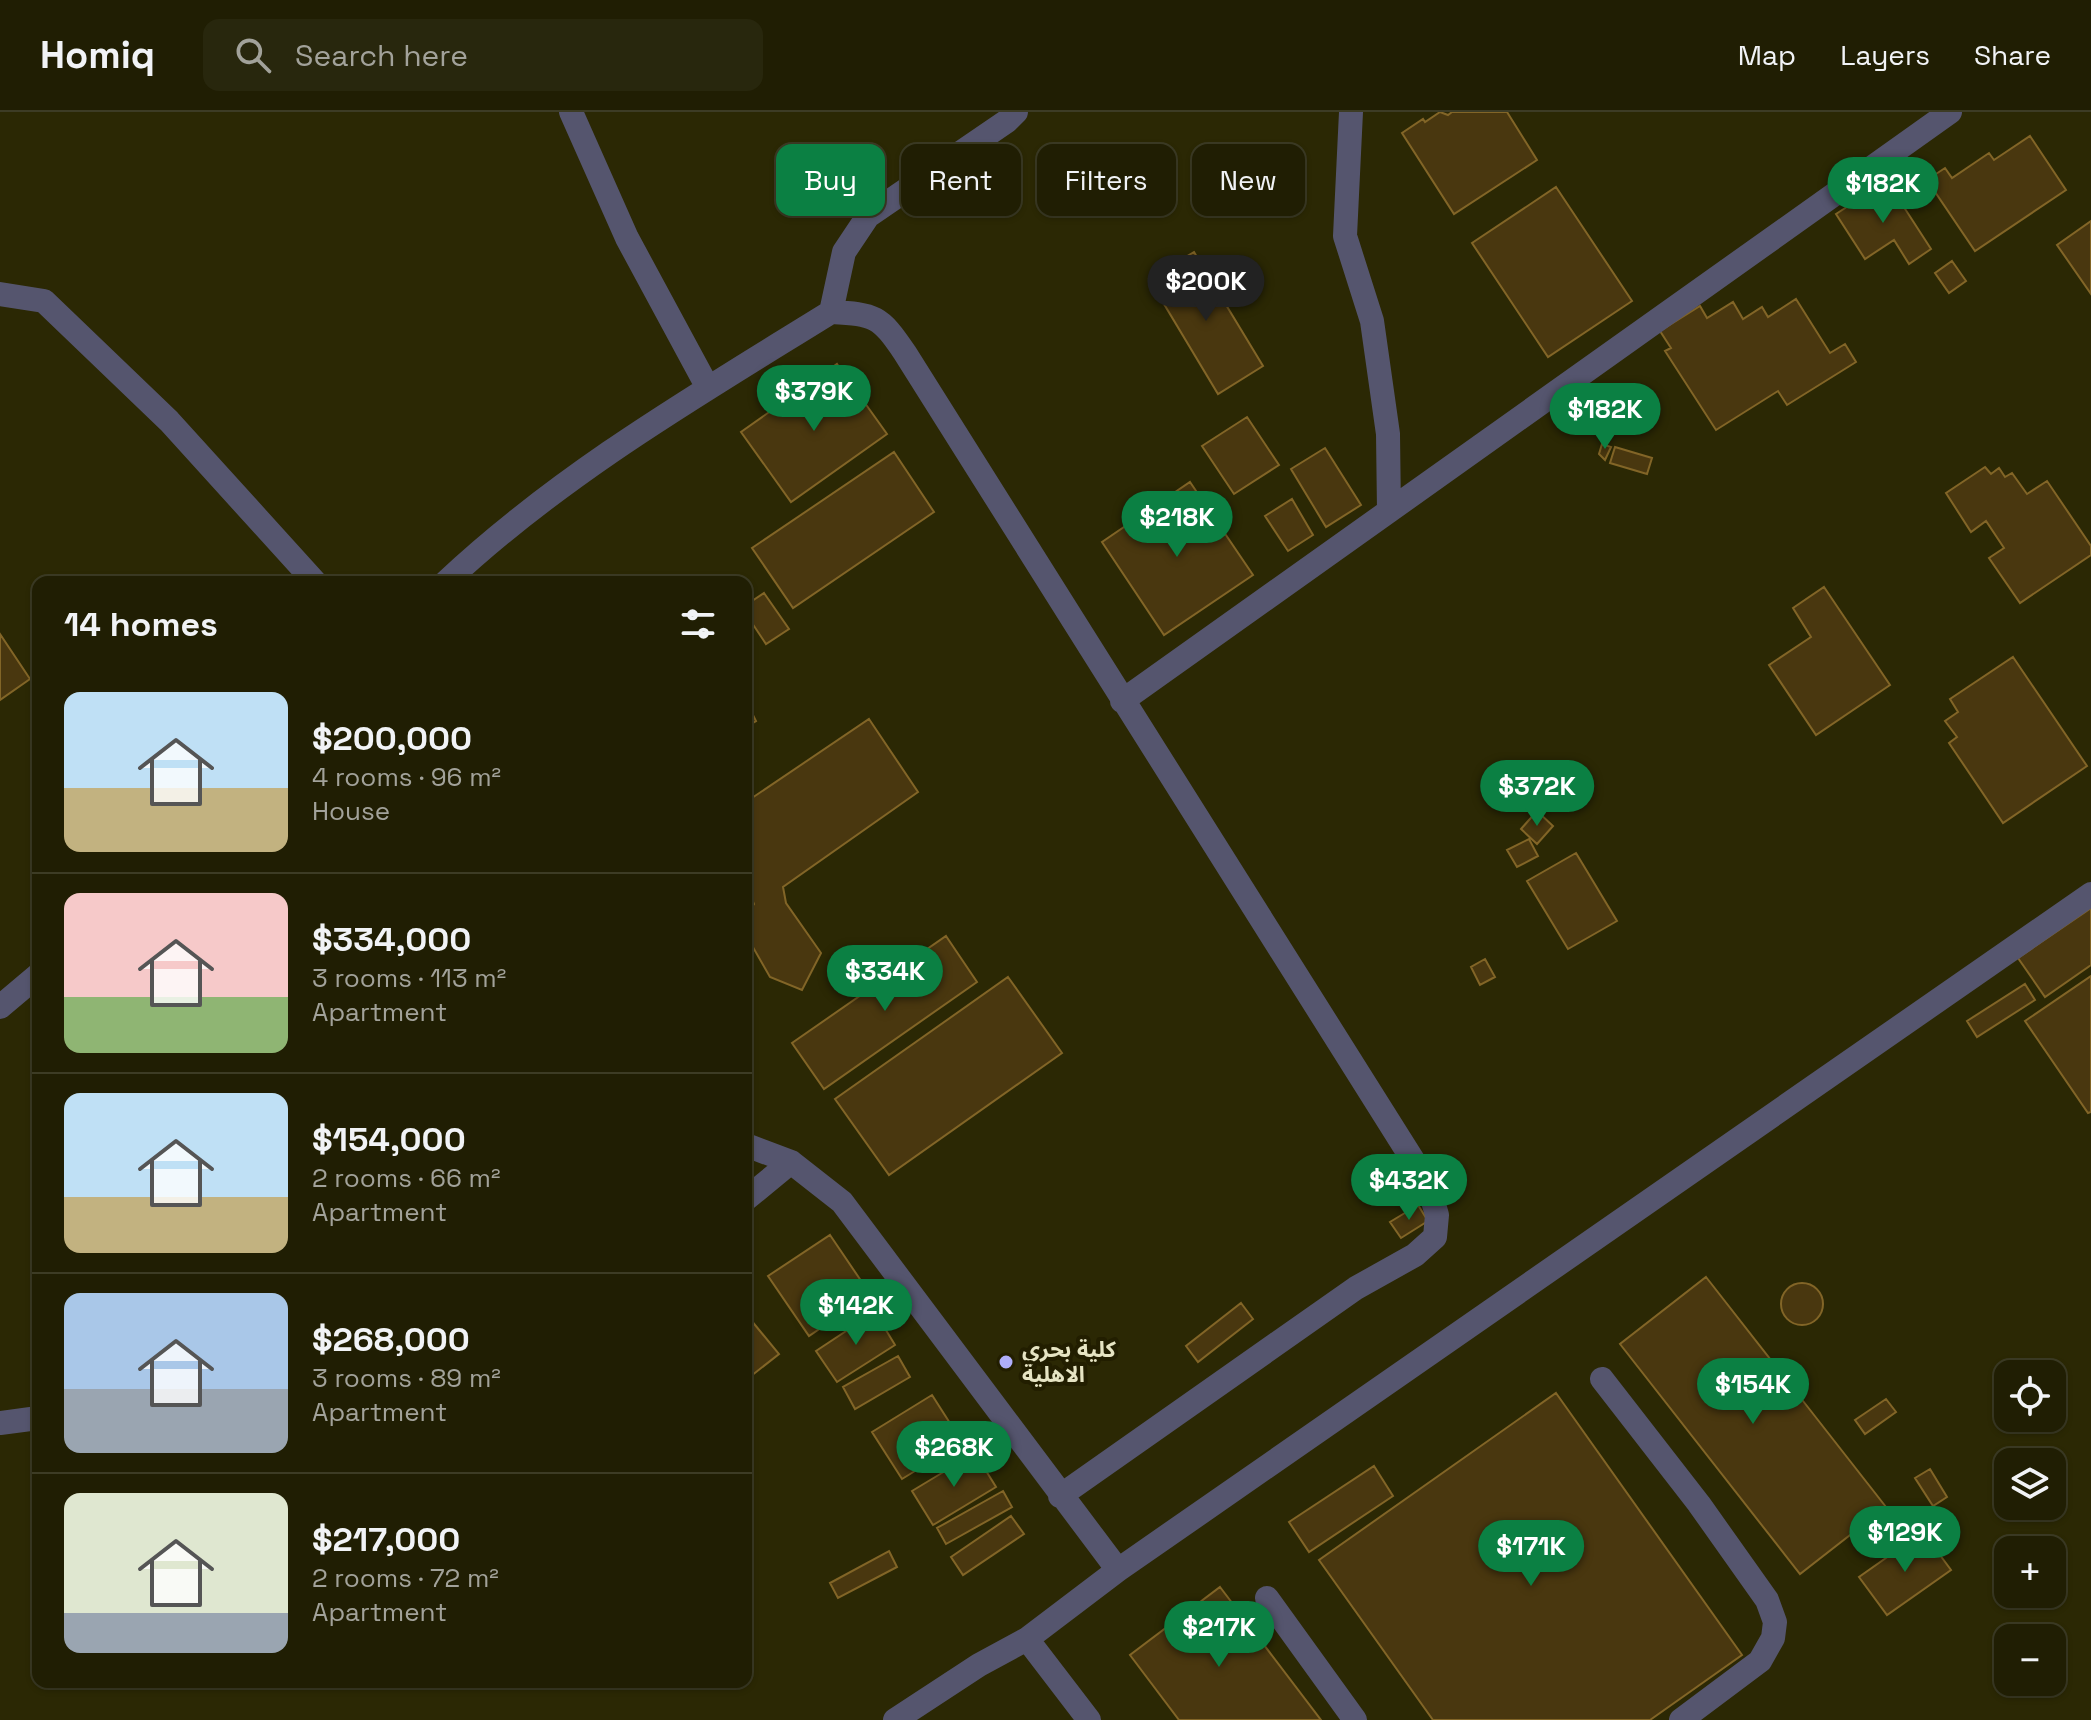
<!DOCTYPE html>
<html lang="en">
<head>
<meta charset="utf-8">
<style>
  :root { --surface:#201e03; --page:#28270d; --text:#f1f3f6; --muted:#a2a29a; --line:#3d3c25; --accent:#0b8043 }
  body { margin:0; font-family:"Space Grotesk","Noto Sans Arabic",sans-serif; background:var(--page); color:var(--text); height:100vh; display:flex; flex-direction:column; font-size:30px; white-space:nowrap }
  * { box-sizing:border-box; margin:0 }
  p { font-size:26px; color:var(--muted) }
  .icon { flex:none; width:44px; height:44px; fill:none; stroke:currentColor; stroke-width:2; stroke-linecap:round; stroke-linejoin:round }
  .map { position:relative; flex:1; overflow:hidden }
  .details { position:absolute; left:32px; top:464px; width:720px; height:1112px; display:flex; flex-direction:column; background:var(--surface); border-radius:16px; box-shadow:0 2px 6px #0004,0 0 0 2px var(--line) }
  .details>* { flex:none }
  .top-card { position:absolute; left:776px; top:32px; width:760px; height:72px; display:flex; gap:16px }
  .buttons { position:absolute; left:1994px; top:1248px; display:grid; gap:16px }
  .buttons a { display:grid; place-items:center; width:72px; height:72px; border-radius:16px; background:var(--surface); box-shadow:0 2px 6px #0004,0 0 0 2px var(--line); font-size:40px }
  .price { position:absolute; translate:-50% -68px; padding:0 18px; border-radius:28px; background:var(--accent); color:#fff; font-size:26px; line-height:52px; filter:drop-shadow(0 2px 4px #0008) }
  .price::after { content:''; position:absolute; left:50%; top:48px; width:24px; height:18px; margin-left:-12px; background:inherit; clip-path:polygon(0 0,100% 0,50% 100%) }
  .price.on { background:#222; color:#fff }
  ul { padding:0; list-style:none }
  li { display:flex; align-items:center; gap:24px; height:200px; padding:0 32px }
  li+li { border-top:2px solid var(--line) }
  li span { display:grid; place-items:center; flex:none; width:224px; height:160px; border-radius:16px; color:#555 }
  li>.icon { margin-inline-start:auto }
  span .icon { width:96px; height:96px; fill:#fffc; stroke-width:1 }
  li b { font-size:34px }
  h2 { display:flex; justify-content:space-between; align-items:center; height:96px; padding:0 32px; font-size:34px }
  .pill { padding:0 28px; border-radius:16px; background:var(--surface); box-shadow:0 2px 6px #0004,0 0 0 2px var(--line); font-size:28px; line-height:72px }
  .pill.on { background:var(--accent); color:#fff }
  header { display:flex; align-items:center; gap:48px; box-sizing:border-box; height:112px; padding:0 40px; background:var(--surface); border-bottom:2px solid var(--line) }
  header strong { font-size:38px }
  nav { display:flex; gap:44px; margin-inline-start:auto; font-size:28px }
  .search { width:560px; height:72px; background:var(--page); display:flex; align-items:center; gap:20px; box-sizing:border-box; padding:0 28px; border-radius:16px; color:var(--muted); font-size:30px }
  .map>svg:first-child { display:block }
  .building { fill:#49370f; stroke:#826527; stroke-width:2 }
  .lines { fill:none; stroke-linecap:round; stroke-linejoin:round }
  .minor { stroke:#55556e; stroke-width:24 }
  .poi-dot { fill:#afaefa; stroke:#221e00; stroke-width:3 }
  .labels { text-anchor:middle; stroke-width:8; stroke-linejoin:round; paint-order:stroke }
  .poi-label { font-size:22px; font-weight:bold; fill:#e6e4c3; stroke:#221e00; text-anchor:start }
</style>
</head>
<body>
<header>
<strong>Homiq</strong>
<div class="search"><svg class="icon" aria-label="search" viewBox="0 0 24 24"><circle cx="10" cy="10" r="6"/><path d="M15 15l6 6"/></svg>Search here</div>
<nav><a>Map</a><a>Layers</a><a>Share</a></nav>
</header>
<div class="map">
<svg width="2091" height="1608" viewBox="0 0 2091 1608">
  <rect width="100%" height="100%" fill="#2b2804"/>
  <path class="building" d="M1440 0 1448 3 1452 0H1507L1537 48 1454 102 1402 21 1423 7 1425 10Z
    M2030 24 2066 78 1975 139 1927 68 1945 56 1952 66 1989 41 1994 48Z
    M1887 69 1931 137 1909 152 1894 128 1865 147 1836 102Z
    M1556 75 1632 189 1548 245 1472 131Z
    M2091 109V182L2057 133Z
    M1194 140 1263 254 1218 282 1149 167Z
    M1952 149 1966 169 1949 181 1935 161Z
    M1796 187 1830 241 1845 232 1856 250 1787 293 1778 279 1716 318 1665 239 1671 236 1660 219 1700 194 1707 206 1733 190 1743 207 1762 195 1768 205Z
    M837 252 887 322 791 390 741 320Z
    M1247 305 1279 353 1234 382 1202 334Z
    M1602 332 1611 335 1605 348 1599 342Z
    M1615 335 1652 346 1647 362 1610 351Z
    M1325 336 1361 393 1326 415 1291 357Z
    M894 340 934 400 793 496 752 436Z
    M1985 355 1991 362 1999 356 2005 365 2012 361 2027 382 2047 369 2091 434V443L2020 491 1989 446 2004 436 1986 409 1971 420 1946 381Z
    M1190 370 1253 463 1164 523 1102 430Z
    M1292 387 1313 423 1288 439 1265 404Z
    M1824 475 1890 573 1816 623 1769 553 1811 525 1793 496Z
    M764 481 789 517 766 532 746 502V493Z
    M0 522 30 567 0 588Z
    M2013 545 2087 654 2003 711 1949 631 1957 625 1945 609 1958 600 1950 587Z
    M746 589 756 609 746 615Z
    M869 607 918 680 783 775 786 791 821 841 802 878 770 865 746 823V803L754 792 746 772V690Z
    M1537 699 1553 714 1537 732 1521 717Z
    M1529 727 1538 744 1517 755 1507 738Z
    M1576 741 1617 809 1568 837 1527 769Z
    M2091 796V853L2045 885 2018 846Z
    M946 824 977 870 824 977 792 931Z
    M1485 847 1495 865 1480 873 1471 855Z
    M2091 864V1000L2088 1001 2025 909Z
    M1008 865 1062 941 889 1063 835 987Z
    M2025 872 2035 888 1977 925 1967 909Z
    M1418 1093 1428 1109 1401 1126 1390 1110Z
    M830 1123 870 1182 809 1224 768 1164Z
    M1706 1165 1886 1395 1800 1462 1620 1232Z
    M1781 1192a21 21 0 1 1 42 0a21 21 0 1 1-42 0Z
    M1241 1191 1253 1207 1198 1250 1186 1234Z
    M875 1200 895 1233 837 1270 816 1239Z
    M746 1202 779 1242 746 1268Z
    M898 1244 910 1265 855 1297 843 1275Z
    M1556 1281 1742 1543 1650 1608H1433L1319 1448Z
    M932 1283 962 1330 902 1367 872 1320Z
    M1886 1287 1896 1300 1865 1322 1855 1308Z
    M975 1341 996 1375 933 1413 912 1379Z
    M1374 1354 1393 1384 1309 1440 1289 1410Z
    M1930 1357 1947 1385 1933 1394 1915 1366Z
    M1003 1379 1012 1395 946 1432 937 1416Z
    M1011 1404 1024 1422 963 1463 951 1445Z
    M1923 1420 1951 1458 1887 1503 1859 1465Z
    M889 1439 897 1455 838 1486 830 1471Z
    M1220 1475 1321 1608H1179L1130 1543Z"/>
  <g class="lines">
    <path class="minor" d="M571 0 627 126 708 276
      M1351 0 1345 124 1372 209 1388 322 1389 399
      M0 182 44 189 169 309 315 470
      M831 200 844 140 868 104 1007 9 1016 0
      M446 470C561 362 697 283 831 200 875 202 880 204 905 241L1428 1072 1437 1103 1435 1125 1415 1143 1356 1176 1060 1384
      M1122 589 1950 0
      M0 895 38 863
      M746 1033 791 1050 842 1090 1118 1458
      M746 1087 791 1050
      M1602 1267 1699 1392 1767 1488 1775 1510 1773 1526 1760 1549 1681 1608
      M0 1311 38 1306
      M1267 1486 1355 1608
      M1027 1527 1118 1458 2091 782
      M895 1608 979 1553 1027 1527 1089 1608"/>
  </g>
  <circle class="poi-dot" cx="1006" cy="1250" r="8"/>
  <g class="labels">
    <g class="poi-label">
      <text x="1022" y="1245">كلية بحري<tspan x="1022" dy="25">الاهلية</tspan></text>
    </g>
  </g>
</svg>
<div class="buttons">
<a><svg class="icon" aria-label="locate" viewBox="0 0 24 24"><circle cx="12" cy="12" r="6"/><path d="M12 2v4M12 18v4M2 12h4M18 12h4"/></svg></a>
<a><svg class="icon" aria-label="layers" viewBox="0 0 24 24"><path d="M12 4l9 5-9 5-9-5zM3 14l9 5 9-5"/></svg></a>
<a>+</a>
<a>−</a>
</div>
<b class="price" style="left:1883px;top:113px">$182K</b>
<b class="price on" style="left:1206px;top:211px">$200K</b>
<b class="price" style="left:814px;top:321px">$379K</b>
<b class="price" style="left:1605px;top:339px">$182K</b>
<b class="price" style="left:1177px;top:447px">$218K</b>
<b class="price" style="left:1537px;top:716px">$372K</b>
<b class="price" style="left:885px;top:901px">$334K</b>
<b class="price" style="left:1409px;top:1110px">$432K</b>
<b class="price" style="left:856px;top:1235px">$142K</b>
<b class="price" style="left:1753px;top:1314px">$154K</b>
<b class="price" style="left:954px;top:1377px">$268K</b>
<b class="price" style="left:1905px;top:1462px">$129K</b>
<b class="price" style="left:1531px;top:1476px">$171K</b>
<b class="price" style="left:1219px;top:1557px">$217K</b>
<div class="top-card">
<a class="pill on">Buy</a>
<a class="pill">Rent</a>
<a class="pill">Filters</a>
<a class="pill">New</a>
</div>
<section class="details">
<h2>14 homes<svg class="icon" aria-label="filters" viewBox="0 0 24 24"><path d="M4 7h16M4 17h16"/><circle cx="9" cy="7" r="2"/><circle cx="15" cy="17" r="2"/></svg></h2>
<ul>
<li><span style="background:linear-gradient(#bfe0f5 60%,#c2b280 0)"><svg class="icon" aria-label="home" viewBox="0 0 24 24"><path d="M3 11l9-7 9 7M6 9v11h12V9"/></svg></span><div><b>$200,000</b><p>4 rooms · 96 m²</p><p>House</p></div></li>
<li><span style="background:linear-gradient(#f6c9c9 65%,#8fb573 0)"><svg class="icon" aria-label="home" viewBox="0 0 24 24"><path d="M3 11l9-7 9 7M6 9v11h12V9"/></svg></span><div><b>$334,000</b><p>3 rooms · 113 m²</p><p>Apartment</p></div></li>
<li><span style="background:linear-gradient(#bfe0f5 65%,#c2b280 0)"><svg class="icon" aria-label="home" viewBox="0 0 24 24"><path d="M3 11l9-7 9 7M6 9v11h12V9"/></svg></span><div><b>$154,000</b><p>2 rooms · 66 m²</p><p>Apartment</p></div></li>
<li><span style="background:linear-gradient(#a9c7e8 60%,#9aa5b1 0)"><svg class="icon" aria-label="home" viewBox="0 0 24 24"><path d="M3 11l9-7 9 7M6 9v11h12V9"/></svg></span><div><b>$268,000</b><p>3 rooms · 89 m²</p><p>Apartment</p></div></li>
<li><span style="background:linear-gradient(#dfe7d0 75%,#9aa5b1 0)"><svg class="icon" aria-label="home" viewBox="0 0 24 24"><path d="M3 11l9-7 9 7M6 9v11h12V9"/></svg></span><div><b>$217,000</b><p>2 rooms · 72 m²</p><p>Apartment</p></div></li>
</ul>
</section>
</div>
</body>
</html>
